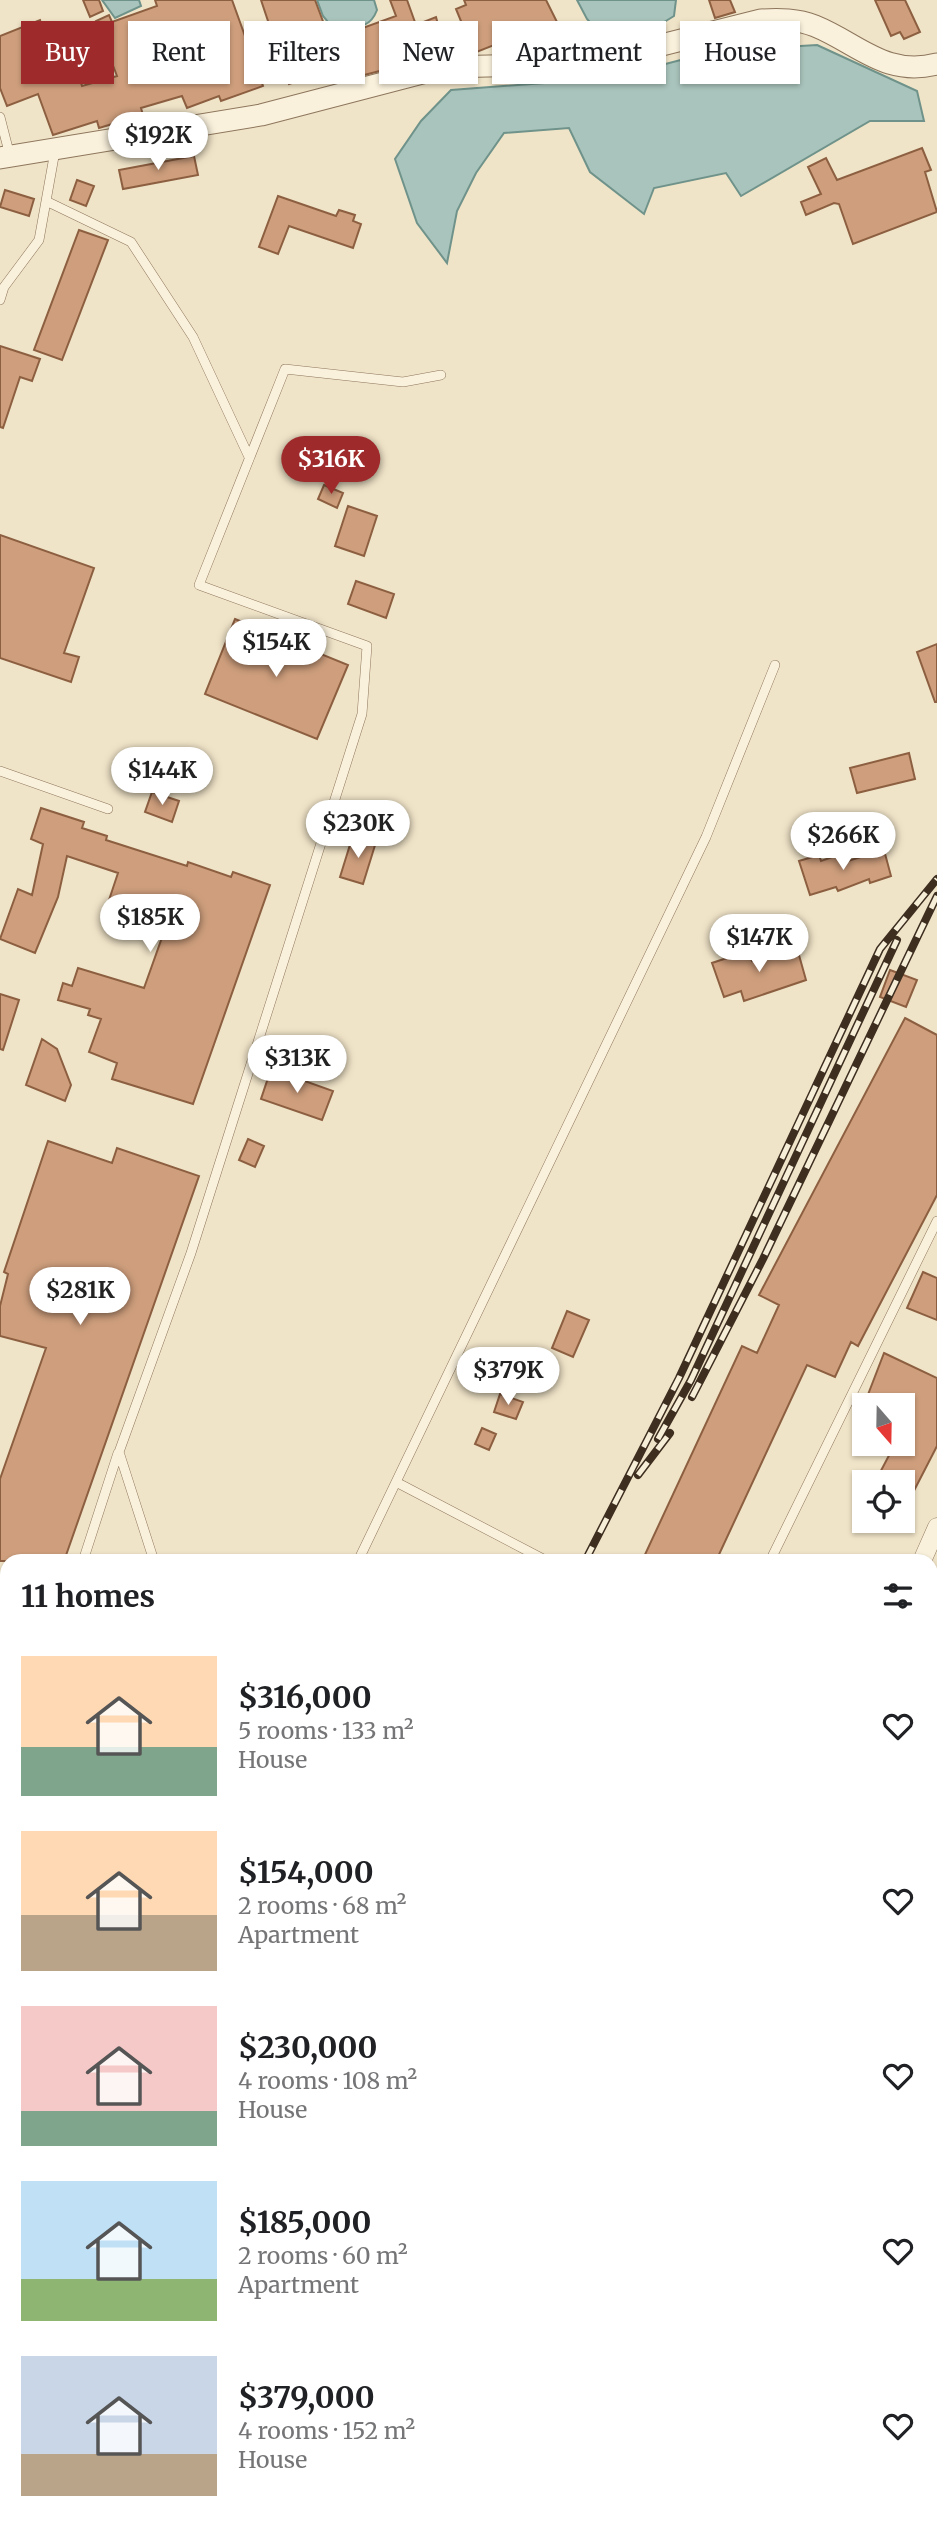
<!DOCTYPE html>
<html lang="en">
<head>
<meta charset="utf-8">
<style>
  :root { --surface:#fff; --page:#f6f6f6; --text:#202124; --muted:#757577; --accent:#9e2a2b }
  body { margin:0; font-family:Merriweather,serif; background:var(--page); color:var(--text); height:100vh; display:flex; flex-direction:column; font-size:26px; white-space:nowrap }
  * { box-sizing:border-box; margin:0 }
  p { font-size:23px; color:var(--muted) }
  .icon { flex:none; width:38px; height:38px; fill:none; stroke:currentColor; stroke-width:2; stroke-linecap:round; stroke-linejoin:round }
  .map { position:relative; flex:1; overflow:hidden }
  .panel { position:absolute; left:0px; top:1554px; width:938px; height:973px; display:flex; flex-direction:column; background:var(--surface); border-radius:21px 21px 0 0; box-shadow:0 2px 5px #0004 }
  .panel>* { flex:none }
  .guide { position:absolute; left:21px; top:21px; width:896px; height:63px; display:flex; gap:14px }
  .needle { width:46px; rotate:160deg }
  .tools { position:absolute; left:852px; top:1393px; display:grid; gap:14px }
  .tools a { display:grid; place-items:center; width:63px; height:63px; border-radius:0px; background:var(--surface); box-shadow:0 2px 5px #0004; font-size:35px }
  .price { position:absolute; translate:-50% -60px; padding:0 16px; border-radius:24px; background:#fff; color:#222; font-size:23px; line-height:46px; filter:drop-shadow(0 2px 4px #0008) }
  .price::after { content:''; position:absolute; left:50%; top:42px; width:21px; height:16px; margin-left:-10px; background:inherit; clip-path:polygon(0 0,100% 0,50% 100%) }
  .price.active { background:var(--accent); color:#fff }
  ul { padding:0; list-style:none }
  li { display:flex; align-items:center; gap:21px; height:175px; padding:0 21px }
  li span { display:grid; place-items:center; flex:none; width:196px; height:140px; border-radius:0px; color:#555 }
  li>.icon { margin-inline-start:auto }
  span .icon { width:84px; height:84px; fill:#fffc; stroke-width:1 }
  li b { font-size:30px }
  h2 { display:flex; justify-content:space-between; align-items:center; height:84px; padding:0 21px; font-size:30px }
  .chip { padding:0 24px; border-radius:0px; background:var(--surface); box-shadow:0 2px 5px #0004; font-size:24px; line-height:63px }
  .chip.active { background:var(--accent); color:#fff }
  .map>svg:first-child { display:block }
  .water { fill:#a9c4bc; stroke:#6f938a; stroke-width:2 }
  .building { fill:#cf9f7d; stroke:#8d5f41; stroke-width:2 }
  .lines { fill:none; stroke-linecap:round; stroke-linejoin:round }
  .service-casing { stroke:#8d765c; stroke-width:10 }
  .minor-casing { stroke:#8d765c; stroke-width:19 }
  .tertiary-casing { stroke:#8d765c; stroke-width:23 }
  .secondary-casing { stroke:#6f573f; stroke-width:26 }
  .service { stroke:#faf1dc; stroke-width:9 }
  .minor { stroke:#faf1dc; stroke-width:18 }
  .tertiary { stroke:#faf1dc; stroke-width:21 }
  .secondary { stroke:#faf1dc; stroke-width:24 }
  .rail-casing { stroke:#3d2e20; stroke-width:8 }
  .rail { stroke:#f7eed8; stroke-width:5; stroke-dasharray:16; stroke-linecap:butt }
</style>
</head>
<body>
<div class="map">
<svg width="937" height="2527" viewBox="0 0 937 2527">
  <rect width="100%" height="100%" fill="#f0e4c8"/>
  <path class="water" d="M102 0H139L141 6 115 18Z
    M317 0H374L377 10C368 34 350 24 332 27L323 16Z
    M577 0H676L674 16C654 29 629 40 604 38L587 19Z
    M817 45 917 91 924 121H870L741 196 726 173 654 188 644 214 590 172 569 128 504 133 476 173 457 211 447 263 417 223 395 159 421 121 451 90 612 78 715 51Z"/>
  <path class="building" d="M83 0H99L103 11 90 17Z
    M155 0H232L263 86 221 101 219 96 187 108 182 96 141 108 143 115 99 128 97 121 53 135 38 94 7 106 0 88V36L40 20 47 45 68 39 82 86 117 76 96 21 109 15 112 22 157 6Z
    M261 0H315L330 40 396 16 390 0H407L416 25 436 17 446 54 333 83 329 71 289 84Z
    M464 0H546L569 46 554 52 550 43 514 51 512 38 474 53 456 9 466 5Z
    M709 0H730L735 12 715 18Z
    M875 0H905L920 32 904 39 900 32 891 36Z
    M922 148 931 170 925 172 937 212 853 244 839 204 834 203 806 215 801 202 821 194 808 167 826 158 837 180Z
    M194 156 198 175 123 189 119 170Z
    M77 180 94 186 86 206 70 200Z
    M5 190 34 199 29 216 0 207Z
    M278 196 336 216 339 210 355 215 353 221 361 224 353 248 289 226 278 254 259 247Z
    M79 230 108 240 62 360 34 350Z
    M0 346 40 359 32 381 20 377 3 428 0 427Z
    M324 485 343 493 337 508 318 499Z
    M348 506 377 516 364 556 335 546Z
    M0 535 94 568 64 653 79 657 71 682 0 658Z
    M356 581 394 594 386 618 348 604Z
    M235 619 348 665 317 739 205 694Z
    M937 644V702H935L917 652Z
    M909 753 915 779 857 793 850 768Z
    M152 792 179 801 172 822 145 812Z
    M41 808 84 822 82 828 107 836 106 840 187 866 188 862 231 877 233 872 270 885 193 1104 112 1079 117 1063 89 1052 101 1019 88 1015 90 1009 58 1000 63 983 72 986 78 968 144 988 165 929 106 909 118 873 67 856 58 897 35 953 0 939 18 889 32 895 43 844 31 839Z
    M353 835 376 842 363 884 340 877Z
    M884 850 891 876 870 883 869 879 838 891 836 887 810 895 799 861 819 855 821 861 838 855 841 863Z
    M797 948 806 980 744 1001 741 991 724 997 712 963 748 951 752 961Z
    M890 970 917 980 906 1007 880 997Z
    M0 994 19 1000 3 1050 0 1049Z
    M905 1018 937 1035V1195L858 1346 851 1342 835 1377 807 1365 716 1561H642L742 1346 757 1353 779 1305 759 1295Z
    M42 1039 57 1049 71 1085 65 1101 26 1085Z
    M271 1069 333 1091 322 1120 261 1099Z
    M248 1139 264 1146 255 1167 239 1160Z
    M48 1141 112 1163 117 1148 199 1176 64 1561H0V1479L46 1348 0 1336V1306L8 1274 4 1272Z
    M923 1272 937 1278V1320L907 1308Z
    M567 1311 589 1320 573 1357 552 1348Z
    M884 1353 937 1378V1446L903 1512V1482H875L895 1444H903V1405H864Z
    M500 1394 523 1402 516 1419 494 1412Z
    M482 1428 496 1434 489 1450 475 1444Z"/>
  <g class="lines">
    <g class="service-casing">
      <path id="service" d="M0 117 10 156
        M46 201 131 242 193 337 249 457
        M0 300 4 287 39 240 55 151
        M0 771 108 809
        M396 1482 547 1561
        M83 1561 118 1453
        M154 1561 119 1452 191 1253 362 714 367 646 199 585 285 369 403 382 441 375
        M358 1561 706 837 775 665
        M770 1561 937 1221
        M0 1791 7 1772
        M931 2229 937 2231
        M0 2318 7 2301
        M680 2527 683 2520"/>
    </g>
    <g class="minor-casing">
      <path id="minor" d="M922 1561 937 1527
        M931 1611 937 1621
        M931 1896 937 1888
        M931 2073 937 2076
        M587 2527 590 2520"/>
    </g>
    <g class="tertiary-casing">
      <path id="tertiary" d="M0 158 261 115 445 67 586 64 761 20C780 19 797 19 815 26 859 44 885 77 937 64"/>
    </g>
    <g class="secondary-casing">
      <path id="secondary" d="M0 2395 7 2398
        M276 2520 293 2527"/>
    </g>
    <use href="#service" class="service"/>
    <use href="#minor" class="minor"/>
    <use href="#tertiary" class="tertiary"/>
    <use href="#secondary" class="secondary"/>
    <g class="rail-casing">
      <path id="rail" d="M692 1397 763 1259 937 896
        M658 1439 691 1380 897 940
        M638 1475 670 1433
        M585 1561 679 1378 880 949 937 879
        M0 2408 7 2411
        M256 2520 271 2527
        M326 2520 332 2527"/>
    </g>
    <use href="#rail" class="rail"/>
  </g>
</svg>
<div class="tools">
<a><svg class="needle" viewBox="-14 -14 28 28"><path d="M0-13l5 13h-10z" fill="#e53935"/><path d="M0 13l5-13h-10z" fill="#757577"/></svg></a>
<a><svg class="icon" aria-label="locate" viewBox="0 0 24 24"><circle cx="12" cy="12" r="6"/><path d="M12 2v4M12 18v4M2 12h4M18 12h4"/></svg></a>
</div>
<b class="price" style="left:158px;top:172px">$192K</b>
<b class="price active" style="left:331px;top:496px">$316K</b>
<b class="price" style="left:276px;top:679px">$154K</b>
<b class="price" style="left:162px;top:807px">$144K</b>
<b class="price" style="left:358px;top:860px">$230K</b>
<b class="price" style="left:843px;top:872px">$266K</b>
<b class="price" style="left:150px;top:954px">$185K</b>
<b class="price" style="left:759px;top:974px">$147K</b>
<b class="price" style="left:297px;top:1095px">$313K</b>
<b class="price" style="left:80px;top:1327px">$281K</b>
<b class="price" style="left:508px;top:1407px">$379K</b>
<div class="guide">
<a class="chip active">Buy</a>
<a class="chip">Rent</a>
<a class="chip">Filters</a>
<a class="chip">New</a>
<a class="chip">Apartment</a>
<a class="chip">House</a>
</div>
<section class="panel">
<h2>11 homes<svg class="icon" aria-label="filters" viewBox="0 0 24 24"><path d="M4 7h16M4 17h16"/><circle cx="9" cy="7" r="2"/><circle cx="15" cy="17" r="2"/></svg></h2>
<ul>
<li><span style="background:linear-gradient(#ffd9b3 65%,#7fa58c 0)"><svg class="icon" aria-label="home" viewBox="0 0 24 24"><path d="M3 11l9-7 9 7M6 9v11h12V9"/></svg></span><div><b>$316,000</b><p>5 rooms · 133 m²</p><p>House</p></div><svg class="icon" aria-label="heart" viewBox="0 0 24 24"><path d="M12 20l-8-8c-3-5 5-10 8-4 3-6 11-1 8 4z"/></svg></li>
<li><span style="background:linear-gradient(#ffd9b3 60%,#b9a48a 0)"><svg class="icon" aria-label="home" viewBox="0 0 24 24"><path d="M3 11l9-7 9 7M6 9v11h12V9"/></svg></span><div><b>$154,000</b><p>2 rooms · 68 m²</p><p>Apartment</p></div><svg class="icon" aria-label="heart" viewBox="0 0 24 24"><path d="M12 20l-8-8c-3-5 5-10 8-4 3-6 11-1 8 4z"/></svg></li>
<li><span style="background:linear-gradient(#f6c9c9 75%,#7fa58c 0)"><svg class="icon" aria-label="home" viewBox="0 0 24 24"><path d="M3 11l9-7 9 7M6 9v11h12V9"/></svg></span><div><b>$230,000</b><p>4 rooms · 108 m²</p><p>House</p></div><svg class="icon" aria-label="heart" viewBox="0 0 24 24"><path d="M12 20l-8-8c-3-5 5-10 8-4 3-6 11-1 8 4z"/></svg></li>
<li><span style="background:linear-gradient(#bfe0f5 70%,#8fb573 0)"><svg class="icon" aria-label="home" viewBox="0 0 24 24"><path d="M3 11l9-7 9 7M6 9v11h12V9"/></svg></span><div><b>$185,000</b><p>2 rooms · 60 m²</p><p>Apartment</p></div><svg class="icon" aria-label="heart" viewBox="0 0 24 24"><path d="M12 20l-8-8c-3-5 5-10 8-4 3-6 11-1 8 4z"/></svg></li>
<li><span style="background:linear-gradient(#c9d6e8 70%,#b9a48a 0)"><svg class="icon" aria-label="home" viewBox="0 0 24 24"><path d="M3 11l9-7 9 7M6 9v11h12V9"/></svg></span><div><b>$379,000</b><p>4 rooms · 152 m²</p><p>House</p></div><svg class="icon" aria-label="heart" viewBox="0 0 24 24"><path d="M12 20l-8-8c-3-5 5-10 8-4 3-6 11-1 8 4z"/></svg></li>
</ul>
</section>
</div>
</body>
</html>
